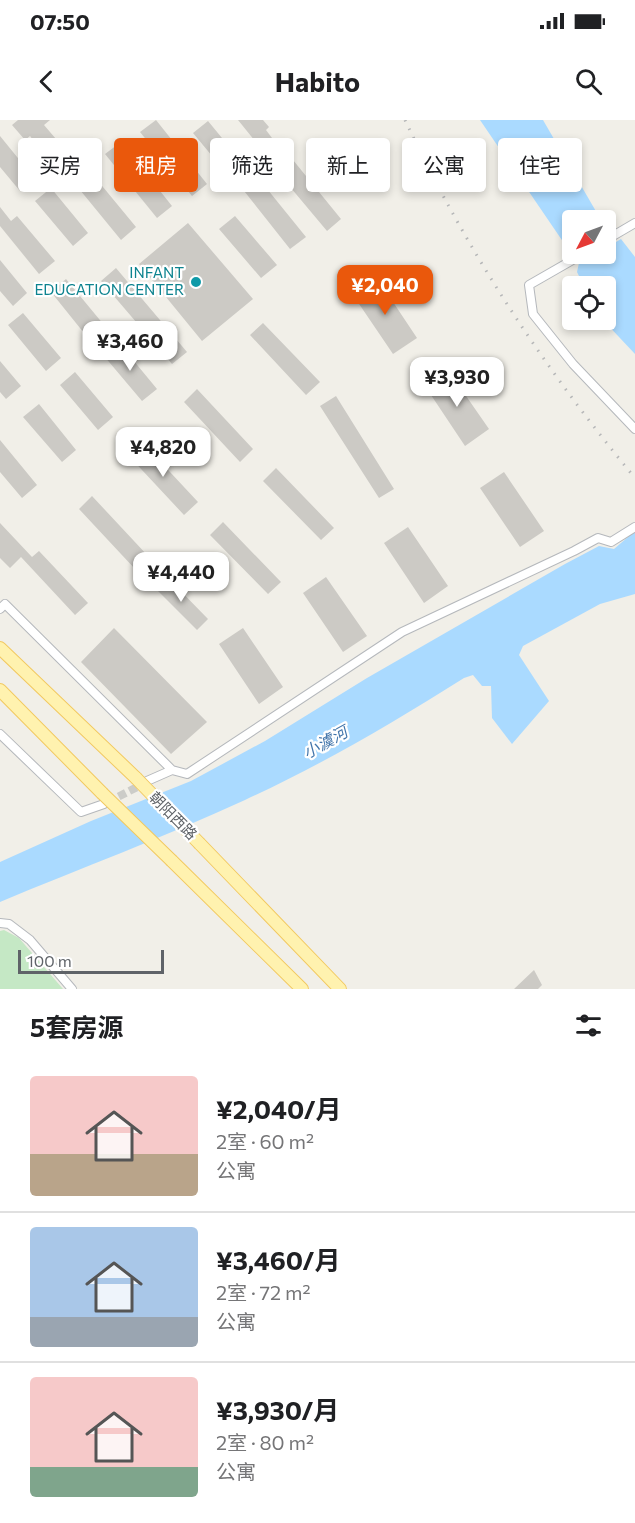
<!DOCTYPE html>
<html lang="zh">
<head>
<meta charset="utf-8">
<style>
  :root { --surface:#fff; --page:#f2f2f2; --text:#202124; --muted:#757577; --line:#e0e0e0; --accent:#ea580c }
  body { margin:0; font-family:Commissioner,"Noto Sans SC",sans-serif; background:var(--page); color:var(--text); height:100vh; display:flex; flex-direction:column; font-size:22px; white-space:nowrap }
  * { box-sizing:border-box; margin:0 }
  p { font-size:20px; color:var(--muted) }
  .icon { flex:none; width:33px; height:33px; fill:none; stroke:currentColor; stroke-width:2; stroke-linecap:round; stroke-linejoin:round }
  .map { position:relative; height:869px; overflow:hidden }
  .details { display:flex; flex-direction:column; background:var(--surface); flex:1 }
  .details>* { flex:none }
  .banner { position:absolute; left:18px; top:18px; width:600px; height:54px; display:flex; gap:12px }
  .needle { width:39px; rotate:229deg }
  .buttons { position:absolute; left:562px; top:90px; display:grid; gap:12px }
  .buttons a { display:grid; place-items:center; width:54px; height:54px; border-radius:6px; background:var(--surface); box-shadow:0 3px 9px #0003; font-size:30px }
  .scale { position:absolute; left:18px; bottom:15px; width:146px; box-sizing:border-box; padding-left:6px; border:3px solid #5f6368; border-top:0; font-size:16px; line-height:21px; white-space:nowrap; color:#5f6368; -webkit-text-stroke:4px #fff; paint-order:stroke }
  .price { position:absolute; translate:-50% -51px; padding:0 14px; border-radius:12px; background:#fff; color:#222; font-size:20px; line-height:39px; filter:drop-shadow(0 2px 3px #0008) }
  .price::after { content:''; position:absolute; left:50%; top:36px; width:18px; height:14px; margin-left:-9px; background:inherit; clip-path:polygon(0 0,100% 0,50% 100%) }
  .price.selected { background:var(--accent); color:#fff }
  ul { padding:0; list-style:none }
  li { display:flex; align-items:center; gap:18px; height:150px; padding:0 30px }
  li+li { border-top:2px solid var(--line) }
  li span { display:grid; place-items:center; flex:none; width:168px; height:120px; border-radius:6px; color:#555 }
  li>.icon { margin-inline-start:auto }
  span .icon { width:72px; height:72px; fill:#fffc; stroke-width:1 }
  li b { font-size:26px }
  h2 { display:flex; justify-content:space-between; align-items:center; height:72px; padding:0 30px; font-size:26px }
  .pill { padding:0 21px; border-radius:6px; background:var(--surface); box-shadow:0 3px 9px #0003; font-size:21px; line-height:54px }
  .pill.selected { background:var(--accent); color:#fff }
  .status { display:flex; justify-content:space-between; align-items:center; height:42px; padding:0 30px; background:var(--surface); direction:ltr }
  .status svg { height:16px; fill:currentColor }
  header { display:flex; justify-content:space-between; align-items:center; height:78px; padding:0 30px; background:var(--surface); font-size:27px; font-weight:700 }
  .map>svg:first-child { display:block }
  .green { fill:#c5e8c5 }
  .water { fill:#aadaff }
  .building { fill:#cccac5 }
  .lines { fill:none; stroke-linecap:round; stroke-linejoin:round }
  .minor-tunnel { stroke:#ccccc8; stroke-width:8; stroke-dasharray:8 4; stroke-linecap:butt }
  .minor-casing { stroke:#b5b8bc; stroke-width:10 }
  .primary-casing { stroke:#f2c960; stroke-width:14 }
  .minor { stroke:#fff; stroke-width:8 }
  .primary { stroke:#fff2af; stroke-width:12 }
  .rail { stroke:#b6b7b8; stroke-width:3; stroke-dasharray:1.5 8; stroke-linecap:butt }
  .primary-bridge-casing { stroke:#f2c960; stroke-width:14; stroke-linecap:butt }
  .primary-bridge { stroke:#fff2af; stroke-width:12 }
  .culture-dot { fill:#0f9aa8; stroke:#fff; stroke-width:2 }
  .labels { text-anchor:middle; stroke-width:4.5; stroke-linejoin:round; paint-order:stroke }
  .culture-label { font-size:15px; fill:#0d838f; stroke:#fff; text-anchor:end }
  .street-label { font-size:15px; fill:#5f6368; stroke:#fff }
  .water-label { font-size:16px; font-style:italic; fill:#4174aa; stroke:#fff }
</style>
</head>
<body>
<div class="status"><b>07:50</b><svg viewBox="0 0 49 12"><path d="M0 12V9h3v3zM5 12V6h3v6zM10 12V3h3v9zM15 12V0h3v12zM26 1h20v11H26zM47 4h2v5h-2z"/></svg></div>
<header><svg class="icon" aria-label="back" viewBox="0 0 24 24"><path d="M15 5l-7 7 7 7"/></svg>Habito<svg class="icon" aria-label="search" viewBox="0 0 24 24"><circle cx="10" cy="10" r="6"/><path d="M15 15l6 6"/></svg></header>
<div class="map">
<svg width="635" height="869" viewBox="0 0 635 869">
  <rect width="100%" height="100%" fill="#f1efe8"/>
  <path class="green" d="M4 810 19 818 63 869H0V811Z"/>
  <path class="water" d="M480 0H543L601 100H573V127L568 129Z
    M621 119 635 137V234L603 200H606V166H584L577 152 579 143 596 134H606V128Z
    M635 411V474L600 484 523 526 519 535 549 581 512 624 492 598 491 566H482L473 555 464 558C393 603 321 645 245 680 165 717 81 748 0 782V742L91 701 191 661 265 621 367 558 565 444 599 426 614 429Z"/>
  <path class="building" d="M18 0H50L44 5 80 47 84 44 136 107 121 120 62 48 58 52 30 16 25 20 12 5Z
    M156 0 207 64 192 76 140 12Z
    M238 0H263L269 7 266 10 290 42 293 40 341 99 327 111 270 43 259 26Z
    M208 1 245 46 247 44 306 117 290 129 229 52 227 54 193 13Z
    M0 16 35 59 20 71 0 47Z
    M121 22 172 86 157 98 105 34Z
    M51 68 88 113 73 126 35 81Z
    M0 87 11 101 17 96 55 141 39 154 0 106Z
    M235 96 277 145 261 158 219 109Z
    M188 103 253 179 202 221 139 144Z
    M0 140 27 173 13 186 0 171Z
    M116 148 187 232 172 244 101 161Z
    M377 158 417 218 393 234 353 175Z
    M66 159 104 205 88 218 51 172Z
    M23 193 61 238 46 251 8 205Z
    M263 203 320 262 306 275 250 215Z
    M119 223 157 269 142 281 104 236Z
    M0 241 21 266 6 279 0 272Z
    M448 250 489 309 465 326 425 266Z
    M75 252 113 297 98 310 60 265Z
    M197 269 253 329 240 342 184 282Z
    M336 276 394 369 379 378 320 286Z
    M39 284 76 330 62 342 23 297Z
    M0 320 37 365 22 378 0 352Z
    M142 322 198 382 184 395 128 335Z
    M276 348 334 408 321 420 263 361Z
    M504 352 544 411 520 427 480 368Z
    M92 376 148 436 135 449 79 389Z
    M223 402 281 462 268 474 210 415Z
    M0 403 32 437 39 431 88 483 75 495 21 437 10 448 0 438Z
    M408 407 448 466 424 483 384 423Z
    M166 456 208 499 197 510 154 467Z
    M326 457 367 516 343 532 303 473Z
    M114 508 207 602 171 634 81 542Z
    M243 508 283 567 259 584 219 524Z
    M534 850 542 865 538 869H514Z"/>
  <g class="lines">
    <path class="minor-tunnel" d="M108 682 145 663"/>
    <g class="minor-casing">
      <path id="minor" d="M606 120 635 103
        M583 134 529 165 533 194 573 244 635 309
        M0 489 5 484 172 650 187 654 402 512 574 431 598 418 611 422 635 407
        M0 614 81 692 104 684
        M147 661 172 650
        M0 803 9 804 30 820 72 869"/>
    </g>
    <g class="primary-casing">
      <path id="primary" d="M0 528 136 658
        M0 570 102 673
        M200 724 340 869
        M172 741 302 869"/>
    </g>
    <use href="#minor" class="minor"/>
    <use href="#primary" class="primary"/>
    <path class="rail" d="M405 0C466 130 543 247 635 358"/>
    <g class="primary-bridge-casing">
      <path id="primary-bridge" d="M136 658 200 724
        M102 673 172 741"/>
    </g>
    <use href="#primary-bridge" class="primary-bridge"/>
  </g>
  <circle class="culture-dot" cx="196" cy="162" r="6"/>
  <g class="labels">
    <g class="culture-label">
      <text x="184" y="158">INFANT<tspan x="184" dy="17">EDUCATION CENTER</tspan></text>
    </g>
    <g class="street-label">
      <text transform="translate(173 696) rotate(45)" y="5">朝阳西路</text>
    </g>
    <g class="water-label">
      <text transform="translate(325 622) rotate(-29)" y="6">小澞河</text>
    </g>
  </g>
</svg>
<div class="buttons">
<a><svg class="needle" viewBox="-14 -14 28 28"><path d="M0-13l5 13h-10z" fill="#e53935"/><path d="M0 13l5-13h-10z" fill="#757577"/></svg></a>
<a><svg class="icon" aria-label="locate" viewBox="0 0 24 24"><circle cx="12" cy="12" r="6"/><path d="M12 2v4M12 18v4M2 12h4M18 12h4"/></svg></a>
</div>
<div class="scale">100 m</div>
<b class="price selected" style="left:385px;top:196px">¥2,040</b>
<b class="price" style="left:130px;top:252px">¥3,460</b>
<b class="price" style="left:457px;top:288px">¥3,930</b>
<b class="price" style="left:163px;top:358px">¥4,820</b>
<b class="price" style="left:181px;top:483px">¥4,440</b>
<div class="banner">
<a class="pill">买房</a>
<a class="pill selected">租房</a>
<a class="pill">筛选</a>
<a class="pill">新上</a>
<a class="pill">公寓</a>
<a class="pill">住宅</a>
</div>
</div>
<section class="details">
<h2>5套房源<svg class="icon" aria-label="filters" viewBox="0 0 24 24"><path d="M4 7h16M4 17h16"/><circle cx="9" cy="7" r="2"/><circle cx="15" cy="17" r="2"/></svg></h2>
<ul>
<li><span style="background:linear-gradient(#f6c9c9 65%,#b9a48a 0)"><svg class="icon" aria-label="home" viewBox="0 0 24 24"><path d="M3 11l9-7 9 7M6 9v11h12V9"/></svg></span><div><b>¥2,040/月</b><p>2室 · 60 m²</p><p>公寓</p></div></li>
<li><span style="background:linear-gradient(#a9c7e8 75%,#9aa5b1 0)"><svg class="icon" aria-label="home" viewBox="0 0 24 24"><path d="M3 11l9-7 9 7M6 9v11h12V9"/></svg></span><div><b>¥3,460/月</b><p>2室 · 72 m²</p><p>公寓</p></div></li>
<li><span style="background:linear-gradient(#f6c9c9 75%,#7fa58c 0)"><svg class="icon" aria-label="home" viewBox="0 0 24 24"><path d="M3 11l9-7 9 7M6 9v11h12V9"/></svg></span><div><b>¥3,930/月</b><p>2室 · 80 m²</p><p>公寓</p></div></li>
</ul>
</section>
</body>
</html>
